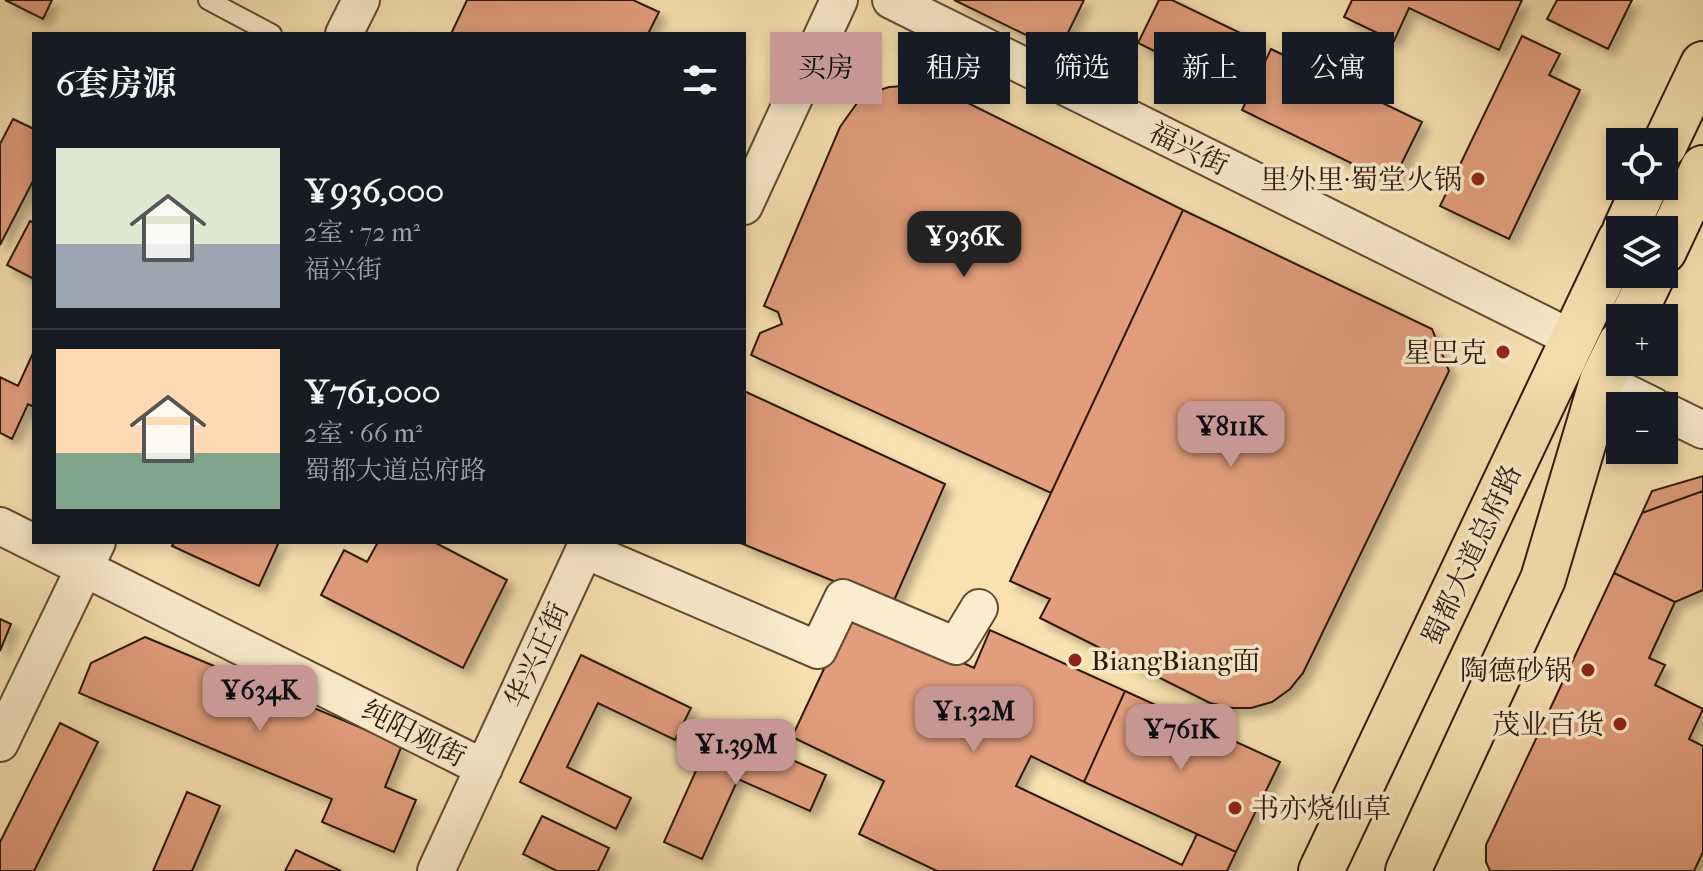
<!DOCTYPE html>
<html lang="zh">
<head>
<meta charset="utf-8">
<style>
  :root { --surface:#171b24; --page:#20242c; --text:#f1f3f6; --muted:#9ea1a6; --line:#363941; --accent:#c59692 }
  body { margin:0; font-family:"IM FELL French Canon","Noto Serif SC",serif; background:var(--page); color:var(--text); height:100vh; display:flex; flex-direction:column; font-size:30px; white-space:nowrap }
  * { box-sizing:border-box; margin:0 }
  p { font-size:26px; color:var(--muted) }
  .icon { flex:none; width:44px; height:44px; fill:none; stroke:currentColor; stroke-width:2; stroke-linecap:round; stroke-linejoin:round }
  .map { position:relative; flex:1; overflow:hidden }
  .sheet { position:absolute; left:32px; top:32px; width:714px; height:512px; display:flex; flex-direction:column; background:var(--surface); border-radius:0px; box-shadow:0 4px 12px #0003 }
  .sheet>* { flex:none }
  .guide { position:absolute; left:770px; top:32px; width:760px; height:72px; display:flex; gap:16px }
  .tools { position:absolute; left:1606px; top:128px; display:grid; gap:16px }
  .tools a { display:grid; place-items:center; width:72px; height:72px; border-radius:0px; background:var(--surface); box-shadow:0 4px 12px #0003; font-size:40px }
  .price { position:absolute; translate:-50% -68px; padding:0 18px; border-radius:16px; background:var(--accent); color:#111; font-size:26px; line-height:52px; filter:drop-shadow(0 2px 4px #0008) }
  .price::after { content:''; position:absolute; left:50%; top:48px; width:24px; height:18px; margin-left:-12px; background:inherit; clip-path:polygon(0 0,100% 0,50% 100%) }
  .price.active { background:#222; color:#fff }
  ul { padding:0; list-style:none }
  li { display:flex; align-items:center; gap:24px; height:200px; padding:0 24px }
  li+li { border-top:2px solid var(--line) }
  li span { display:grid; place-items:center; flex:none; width:224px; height:160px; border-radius:0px; color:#555 }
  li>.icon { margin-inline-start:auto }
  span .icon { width:96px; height:96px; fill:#fffc; stroke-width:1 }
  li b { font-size:34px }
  h2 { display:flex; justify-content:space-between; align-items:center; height:96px; padding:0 24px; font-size:34px }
  .pill { padding:0 28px; border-radius:0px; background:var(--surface); box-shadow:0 4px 12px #0003; font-size:28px; line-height:72px }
  .pill.active { background:var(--accent); color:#111 }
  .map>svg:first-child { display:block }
  .building { fill:#e19d7b; stroke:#2e190c; stroke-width:2; filter:url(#shadow) }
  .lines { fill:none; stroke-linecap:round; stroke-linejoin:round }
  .lane-casing { stroke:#604b35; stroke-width:22 }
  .street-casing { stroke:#604b35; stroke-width:40 }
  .primary-casing { stroke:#2e190c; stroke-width:48 }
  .lane { stroke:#faeccc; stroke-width:18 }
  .street { stroke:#faeccc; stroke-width:36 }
  .primary { stroke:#f8e2b1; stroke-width:44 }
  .poi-dot { fill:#8f2418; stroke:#faeccc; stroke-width:3 }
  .labels { text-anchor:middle; stroke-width:7; stroke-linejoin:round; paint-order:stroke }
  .street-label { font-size:28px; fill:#2e190c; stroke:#faeccc }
  .poi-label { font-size:28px; fill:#2e190c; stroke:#faeccc; text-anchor:end }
</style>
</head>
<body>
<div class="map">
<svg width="1703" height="871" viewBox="0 0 1703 871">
  <defs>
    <filter id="shadow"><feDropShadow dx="7" dy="7" stdDeviation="4" flood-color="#0004"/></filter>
  </defs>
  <rect width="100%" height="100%" fill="#f8e2b1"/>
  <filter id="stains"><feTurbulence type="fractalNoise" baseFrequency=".0025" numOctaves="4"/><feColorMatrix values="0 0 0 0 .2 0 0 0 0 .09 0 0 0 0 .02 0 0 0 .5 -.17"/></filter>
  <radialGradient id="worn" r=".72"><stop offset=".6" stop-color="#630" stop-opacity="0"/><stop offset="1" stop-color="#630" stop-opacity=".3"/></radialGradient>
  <path class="building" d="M5 0H52L43 19Z
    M467 0H633L659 12 648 34H451Z
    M954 0H1084L1059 51Z
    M1159 0H1172L1261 43 1238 92 1138 43Z
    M1352 0H1522L1499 50 1409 8 1394 41 1344 17Z
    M1557 0H1632L1608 49 1547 19Z
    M1522 36 1560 54 1549 75 1580 90 1509 239 1440 206Z
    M1271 49 1422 122 1392 183 1242 110Z
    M919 85 950 94 1183 210 1051 493 751 355 760 333 782 324 778 312 764 306 840 127 862 96 889 87Z
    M13 119 34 129V179L0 245V144Z
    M1183 210 1432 329 1449 371 1303 673 1290 689 1272 702 1251 708H1231L1210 703 1040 618 1050 599 1010 581Z
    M30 221 34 223V279L7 265Z
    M34 351V407L28 404 12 439 0 433V377L18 386Z
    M744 391 945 484 892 605 738 542H744Z
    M1703 476V491L1642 513 1652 491Z
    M1703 491V590L1675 602 1614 573 1642 513Z
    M174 542H279L259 586 172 546Z
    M378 542H434L507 580 463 668 321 595 344 550 367 562Z
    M1614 573 1675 602 1649 658 1665 665 1655 685 1703 709 1689 739 1703 746V852L1694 871H1490L1486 862V845Z
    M851 611 974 668 990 630 1125 691 1084 782 1031 756 1016 786 1182 865 1197 834 1236 852 1227 871H937L859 834 884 781 792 737Z
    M0 619 11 624 0 651Z
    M145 637 402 745 385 787 416 800 394 852 322 822 332 799 79 693 91 663Z
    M581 655 691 708 675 740 598 703 567 767 631 798 616 829 520 782Z
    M1125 691 1280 762 1236 852 1084 782Z
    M60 723 98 742 34 871H0V842Z
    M716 726 826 775 810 811 738 779 702 859 664 842Z
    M187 792 220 806 192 871H153Z
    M542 816 609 848 598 871H557L523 854Z
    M296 850 341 871H285Z"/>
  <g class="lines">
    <g class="lane-casing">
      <path id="lane" d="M208 0 272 34"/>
    </g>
    <g class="street-casing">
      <path id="street" d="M891 0 1573 339
        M344 34 361 0
        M744 206 839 0
        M1602 381 1653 406
        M1664 411 1703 430
        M0 526 484 768
        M585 550 818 650 843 598 956 646 979 608
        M0 743 97 542
        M436 871 588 542"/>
    </g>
    <g class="primary-casing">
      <path id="primary" d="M1664 146 1703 64
        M1625 230 1645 186
        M1664 251 1703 168
        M1632 318 1653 274
        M1321 871 1620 240
        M1408 871 1543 579 1602 381 1620 344"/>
    </g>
    <use href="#lane" class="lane"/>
    <use href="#street" class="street"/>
    <use href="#primary" class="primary"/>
  </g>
  <g class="poi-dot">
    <circle cx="1478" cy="179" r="8"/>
    <circle cx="1503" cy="352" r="8"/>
    <circle cx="1075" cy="660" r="8"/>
    <circle cx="1588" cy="670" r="8"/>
    <circle cx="1620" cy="724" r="8"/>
    <circle cx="1235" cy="808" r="8"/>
  </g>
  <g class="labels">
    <g class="street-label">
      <text transform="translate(1189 148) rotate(26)" y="10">福兴街</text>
      <text transform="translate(1471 555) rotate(-65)" y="10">蜀都大道总府路</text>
      <text transform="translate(536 655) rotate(-65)" y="10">华兴正街</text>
      <text transform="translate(414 733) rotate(27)" y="10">纯阳观街</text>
    </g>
    <g class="poi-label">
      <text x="1462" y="189">里外里·蜀堂火锅</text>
      <text x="1487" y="362">星巴克</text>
      <text x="1091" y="670" text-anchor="start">BiangBiang面</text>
      <text x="1572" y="680">陶德砂锅</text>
      <text x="1604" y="734">茂业百货</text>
      <text x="1251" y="818" text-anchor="start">书亦烧仙草</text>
    </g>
  </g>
  <rect width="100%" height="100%" filter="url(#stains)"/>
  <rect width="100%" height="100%" fill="url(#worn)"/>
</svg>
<div class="tools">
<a><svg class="icon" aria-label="locate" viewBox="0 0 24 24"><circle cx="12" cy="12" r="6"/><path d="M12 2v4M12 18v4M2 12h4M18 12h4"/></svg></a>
<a><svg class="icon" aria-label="layers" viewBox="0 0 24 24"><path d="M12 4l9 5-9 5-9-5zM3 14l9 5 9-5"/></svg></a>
<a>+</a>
<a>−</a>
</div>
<b class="price active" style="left:964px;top:279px">¥936K</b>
<b class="price" style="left:1231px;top:469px">¥811K</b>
<b class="price" style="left:260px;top:733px">¥634K</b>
<b class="price" style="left:974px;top:754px">¥1.32M</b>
<b class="price" style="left:1181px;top:772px">¥761K</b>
<b class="price" style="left:736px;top:787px">¥1.39M</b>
<div class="guide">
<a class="pill active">买房</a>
<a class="pill">租房</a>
<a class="pill">筛选</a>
<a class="pill">新上</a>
<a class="pill">公寓</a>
</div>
<section class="sheet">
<h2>6套房源<svg class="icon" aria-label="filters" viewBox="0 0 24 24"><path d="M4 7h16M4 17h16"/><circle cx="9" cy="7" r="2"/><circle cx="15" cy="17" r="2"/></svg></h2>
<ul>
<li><span style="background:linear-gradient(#dfe7d0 60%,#9aa5b1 0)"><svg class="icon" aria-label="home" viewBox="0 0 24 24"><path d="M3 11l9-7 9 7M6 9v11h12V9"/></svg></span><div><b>¥936,000</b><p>2室 · 72 m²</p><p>福兴街</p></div></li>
<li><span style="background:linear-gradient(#ffd9b3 65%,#7fa58c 0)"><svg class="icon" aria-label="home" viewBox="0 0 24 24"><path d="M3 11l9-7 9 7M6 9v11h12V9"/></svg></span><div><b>¥761,000</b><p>2室 · 66 m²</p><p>蜀都大道总府路</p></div></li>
</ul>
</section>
</div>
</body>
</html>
